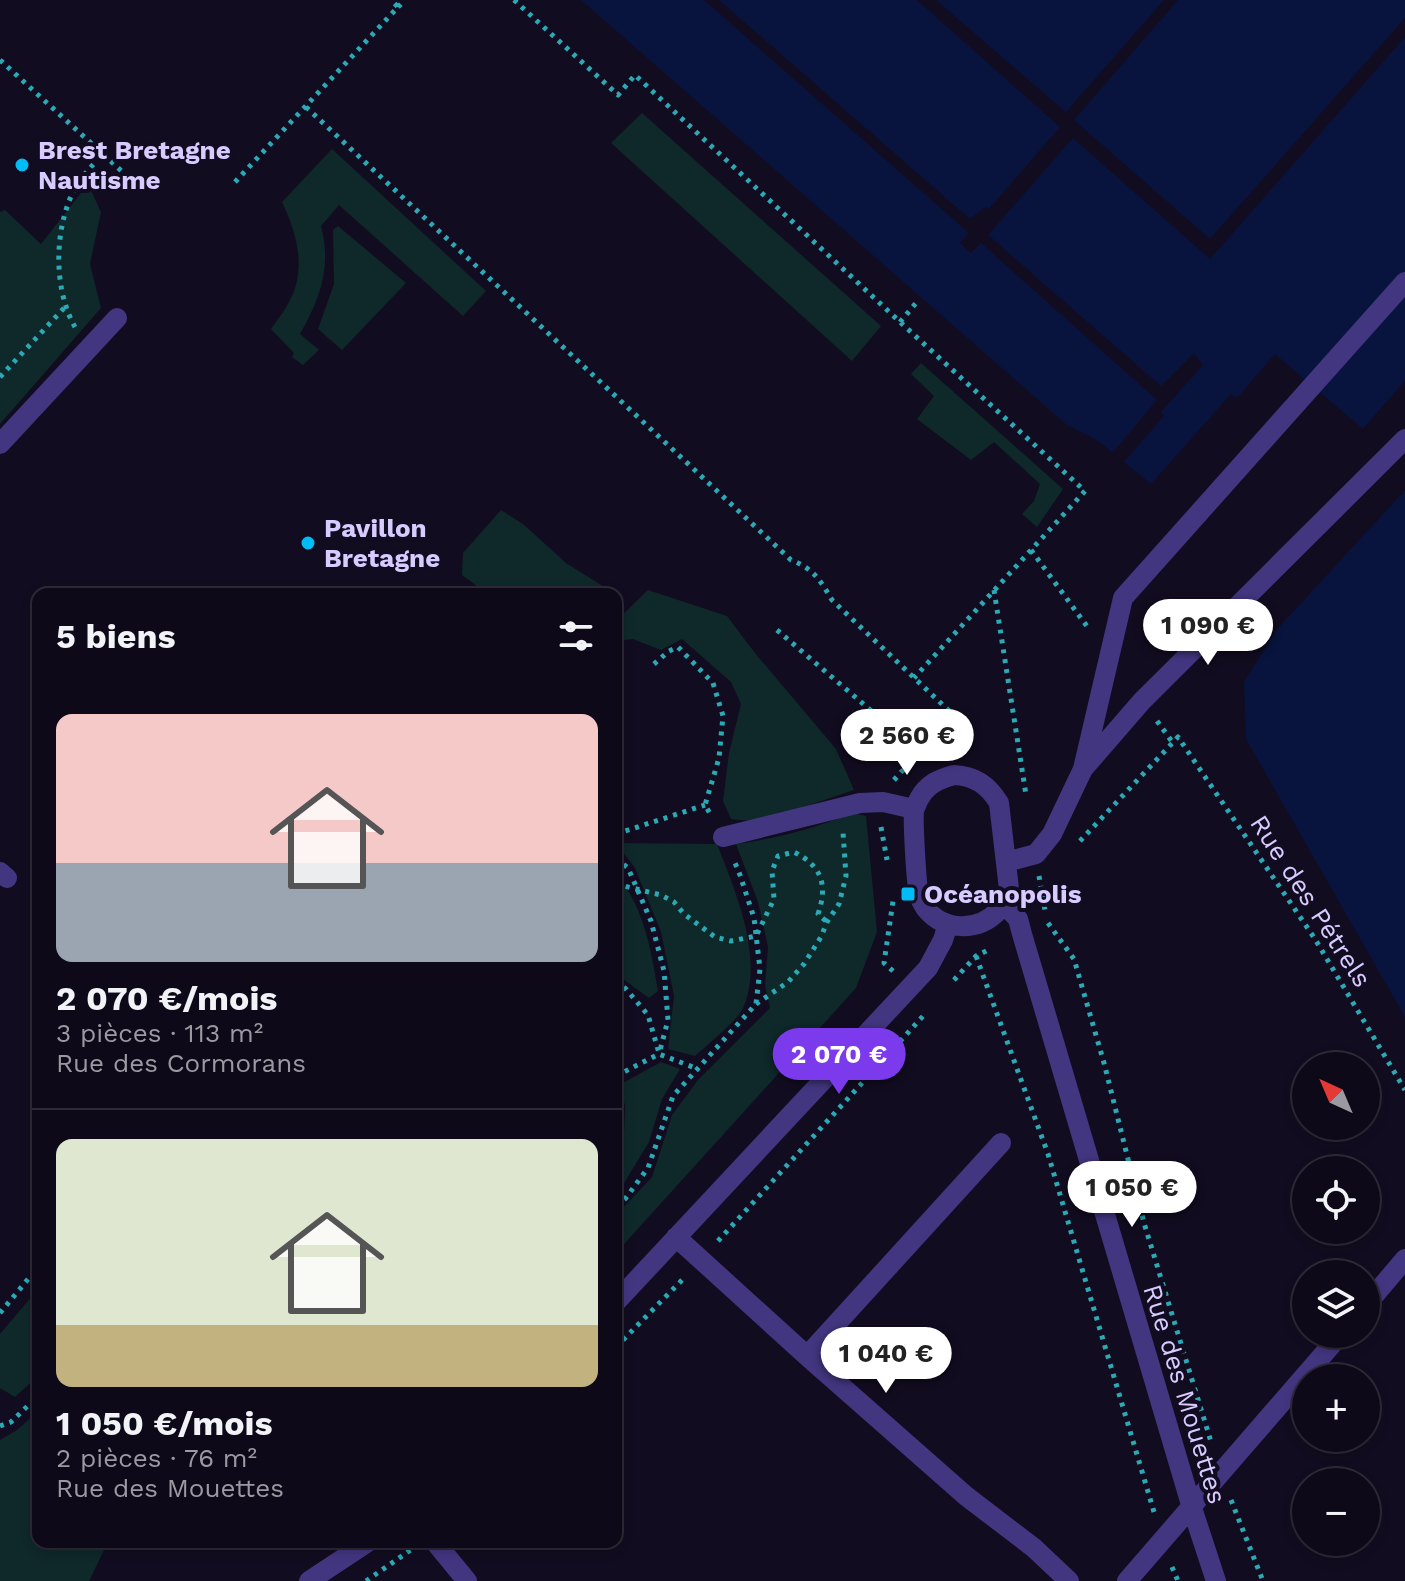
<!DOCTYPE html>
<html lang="fr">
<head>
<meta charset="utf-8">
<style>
  :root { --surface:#0e0918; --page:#171221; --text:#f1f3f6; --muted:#9b9aa2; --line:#2e2a37; --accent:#7c3aed }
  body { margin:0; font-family:"Work Sans",sans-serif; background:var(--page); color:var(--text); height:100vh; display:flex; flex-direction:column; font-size:30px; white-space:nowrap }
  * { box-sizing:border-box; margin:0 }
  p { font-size:26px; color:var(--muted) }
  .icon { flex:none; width:44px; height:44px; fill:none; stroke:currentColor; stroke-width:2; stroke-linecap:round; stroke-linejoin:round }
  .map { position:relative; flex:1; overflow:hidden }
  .sheet { position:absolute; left:32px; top:588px; width:590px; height:960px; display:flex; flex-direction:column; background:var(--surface); border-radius:16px; box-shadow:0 4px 12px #0003,0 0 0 2px var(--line) }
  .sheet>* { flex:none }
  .needle { width:52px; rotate:316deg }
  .tools { position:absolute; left:1292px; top:1052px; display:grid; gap:16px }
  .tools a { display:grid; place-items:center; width:88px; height:88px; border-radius:50%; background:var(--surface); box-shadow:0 4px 12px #0003,0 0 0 2px var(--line); font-size:40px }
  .price { position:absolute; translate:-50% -68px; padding:0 18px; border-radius:28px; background:#fff; color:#222; font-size:26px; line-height:52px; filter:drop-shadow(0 2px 4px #0008) }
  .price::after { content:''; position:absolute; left:50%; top:48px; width:24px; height:18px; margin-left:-12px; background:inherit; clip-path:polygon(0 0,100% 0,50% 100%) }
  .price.current { background:var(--accent); color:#fff }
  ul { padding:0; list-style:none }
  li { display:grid; align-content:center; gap:16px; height:424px; padding:0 24px }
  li+li { border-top:2px solid var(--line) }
  li span { display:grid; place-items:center; height:248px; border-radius:16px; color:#555 }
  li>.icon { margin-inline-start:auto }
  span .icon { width:144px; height:144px; fill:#fffc; stroke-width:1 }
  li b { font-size:34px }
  h2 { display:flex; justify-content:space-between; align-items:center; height:96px; padding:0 24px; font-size:34px }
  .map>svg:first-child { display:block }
  .green { fill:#0f282a }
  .water { fill:#08143e }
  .pier { fill:#120c20 }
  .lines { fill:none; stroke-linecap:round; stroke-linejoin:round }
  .path { stroke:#2ba9b4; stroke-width:5; stroke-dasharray:4 6; stroke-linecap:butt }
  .minor { stroke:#433681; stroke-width:20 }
  .poi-dot { fill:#00bcf6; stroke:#120c20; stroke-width:3 }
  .labels { text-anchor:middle; stroke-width:8; stroke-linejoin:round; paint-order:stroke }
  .poi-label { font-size:26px; font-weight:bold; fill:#d8cbff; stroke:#120c20; text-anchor:start }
  .street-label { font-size:26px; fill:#d8cbff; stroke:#120c20 }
</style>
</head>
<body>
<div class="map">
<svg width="1405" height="1581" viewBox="0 0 1405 1581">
  <rect width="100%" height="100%" fill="#120c20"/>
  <path class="green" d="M642 113 881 326 852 361 611 143Z
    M332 149 486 291 463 316 339 205 321 226C332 267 320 299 300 334L319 350 303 365 292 357 294 353 271 329C277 320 284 312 289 302 307 270 297 233 282 202Z
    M88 184 101 212 90 264 101 308 0 424V212L5 210 41 244Z
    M338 226 406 283 342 350 318 329 334 284 333 230Z
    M921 363 1063 489 1037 527 1022 514 1034 501 1040 484 994 442 971 460 917 419 934 396 911 374Z
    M501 510 523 524 566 563 609 590 610 594H491L485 592 462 575 463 553Z
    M648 590 727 616 755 653 836 749 854 790 759 822 731 819 723 801 729 753 741 704 731 682 682 639 661 650 633 639 616 641V621Z
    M853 813 866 816 877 932 856 988 616 1253V1213L623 1208 652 1177 672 1115 698 1080 770 1008 765 985 768 947 758 902 736 844C779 838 812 829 853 813Z
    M616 843 717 844C735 890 765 959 743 1008 738 1020 706 1046 695 1056L668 1049 674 996 661 932 635 868Z
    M616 874C644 907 651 949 658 991L649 998 616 974Z
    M661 1062 680 1069 662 1099 649 1142 621 1188 616 1193V1150L624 1136 625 1107 621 1084Z
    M38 1289V1376L15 1397 0 1388V1334Z
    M38 1411V1542H108L89 1581H0V1440L17 1430Z"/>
  <path class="water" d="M581 0H1405V381L1363 429 1275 354 1237 398 1231 394 1151 484 1097 440 1067 425Z
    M1405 490V1017L1246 739 1244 682 1277 629Z"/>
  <path class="pier" d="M704 0H719L970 219 986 207 989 209 1060 127 917 0H936L1066 112 1164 0H1178L1074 120 1210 239 1405 18V37L1210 259 1073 138 988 235 1161 386 1194 353 1203 365 1161 412 1164 416 1121 465 1110 456 1157 400 981 243 971 253 960 243 969 233Z
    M1405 381V387L1366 431 1361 432Z
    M1405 486V490L1277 629 1274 627Z"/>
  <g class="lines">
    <path class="path" d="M514 0 618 95 635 75 900 322 1085 491 914 678
      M398 7 405 0
      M0 60 139 187
      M306 107 791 560C814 569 820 580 832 600L965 726 969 738 966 750
      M235 182 398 7 391 0
      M900 322 916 303
      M75 327C52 287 54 222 78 183 85 173 94 164 102 154
      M0 377 65 307
      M1031 550 1089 629
      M994 590 1026 795
      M777 630 924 756
      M654 664 669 651 678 647 713 683 723 716 719 758 705 805 712 817
      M1157 721 1173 743
      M894 780 901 772 916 760
      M881 827 887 860
      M616 834 705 805
      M1080 841 1178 737 1315 939 1405 1090
      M616 858 628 868 651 921 664 971 668 1020 659 1054
      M1039 876 1045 910
      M616 884 661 895 674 902 684 914 715 937 731 941 756 936 774 899 772 871 778 856 794 852C822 866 828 885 818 914L827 922
      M1048 923 1074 959 1104 1063 1144 1223 1212 1445
      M976 956 1048 1154 1154 1512
      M893 971 884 963 893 901
      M954 980 976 956 988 950
      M616 981 626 989 648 1015 659 1053
      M756 1004 788 982 804 964 821 937 827 922 839 904 846 876 843 832
      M616 1076 659 1054 698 1069
      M616 1205 625 1199 648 1168 673 1096 756 1004 760 969 754 918 740 875 733 858
      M718 1241 924 1015
      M0 1313 38 1267
      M616 1347 684 1278
      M0 1426 11 1422 38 1396
      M1231 1500 1263 1581
      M1172 1567 1178 1581
      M366 1581 412 1549"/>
    <path class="minor" d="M0 444 117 318
      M1083 769 1123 598 1405 282
      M954 775C975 776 988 785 999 803L1009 889C1006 897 1003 905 998 911 978 932 944 931 926 909 925 908 920 899 920 898 916 889 913 821 914 810 915 809 918 800 919 799 927 784 939 779 954 775Z
      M723 837 860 803 883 802 914 809
      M1006 862 1036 854 1052 834 1083 769 1142 701 1405 439
      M0 872 7 878
      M1003 903 1018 919 1022 934 1192 1508 1216 1581
      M676 1237 807 1356 966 1496 1034 1548 1069 1581
      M616 1302 928 968 943 940 948 924
      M1366 1305 1405 1259
      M807 1356 1001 1143
      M435 1542 467 1581
      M309 1581 368 1542
      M1127 1581 1341 1334"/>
  </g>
  <g class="poi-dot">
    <circle cx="22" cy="165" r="8"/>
    <circle cx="308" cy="543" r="8"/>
    <rect x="900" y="886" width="16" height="16" rx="4"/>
  </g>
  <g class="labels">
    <g class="poi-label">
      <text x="38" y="159">Brest Bretagne<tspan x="38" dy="30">Nautisme</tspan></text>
      <text x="324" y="537">Pavillon<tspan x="324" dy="30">Bretagne</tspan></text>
      <text x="924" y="903">Océanopolis</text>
    </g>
    <g class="street-label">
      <text transform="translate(1311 901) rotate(57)" y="9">Rue des Pétrels</text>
      <text transform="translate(1185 1394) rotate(73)" y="9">Rue des Mouettes</text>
    </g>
  </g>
</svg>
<div class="tools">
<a><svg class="needle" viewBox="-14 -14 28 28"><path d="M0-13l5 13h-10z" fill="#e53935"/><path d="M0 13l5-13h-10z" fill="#9b9aa2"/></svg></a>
<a><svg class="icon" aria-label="locate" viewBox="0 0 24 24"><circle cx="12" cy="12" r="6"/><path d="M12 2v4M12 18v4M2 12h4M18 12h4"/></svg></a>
<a><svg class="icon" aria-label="layers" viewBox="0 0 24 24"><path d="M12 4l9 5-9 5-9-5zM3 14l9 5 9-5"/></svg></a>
<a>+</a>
<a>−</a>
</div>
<b class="price" style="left:1208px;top:667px">1 090 €</b>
<b class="price" style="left:907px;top:777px">2 560 €</b>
<b class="price current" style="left:839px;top:1096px">2 070 €</b>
<b class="price" style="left:1132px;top:1229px">1 050 €</b>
<b class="price" style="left:886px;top:1395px">1 040 €</b>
<section class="sheet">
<h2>5 biens<svg class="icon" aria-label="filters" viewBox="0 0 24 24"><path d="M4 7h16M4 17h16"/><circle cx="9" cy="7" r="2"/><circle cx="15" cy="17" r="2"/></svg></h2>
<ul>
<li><span style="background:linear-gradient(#f6c9c9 60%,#9aa5b1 0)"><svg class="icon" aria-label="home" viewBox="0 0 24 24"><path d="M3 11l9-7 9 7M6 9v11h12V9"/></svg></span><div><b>2 070 €/mois</b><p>3 pièces · 113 m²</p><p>Rue des Cormorans</p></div></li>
<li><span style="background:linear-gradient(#dfe7d0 75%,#c2b280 0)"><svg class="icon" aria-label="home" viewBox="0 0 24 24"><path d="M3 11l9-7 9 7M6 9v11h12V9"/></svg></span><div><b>1 050 €/mois</b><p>2 pièces · 76 m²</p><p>Rue des Mouettes</p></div></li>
</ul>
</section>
</div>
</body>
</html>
